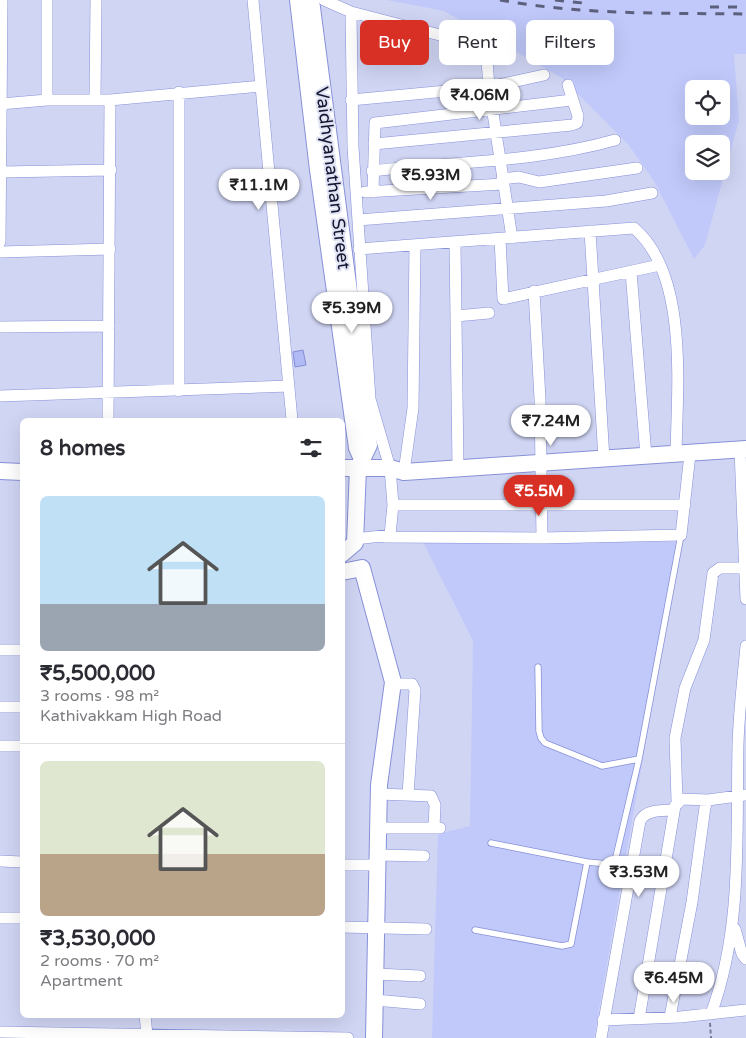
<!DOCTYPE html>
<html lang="en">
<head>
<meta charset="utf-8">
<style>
  :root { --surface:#fff; --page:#f2f2f3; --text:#2b2b33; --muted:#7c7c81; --line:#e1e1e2; --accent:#d93025 }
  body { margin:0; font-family:"Varela Round",sans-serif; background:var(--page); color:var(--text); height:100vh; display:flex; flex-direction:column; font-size:19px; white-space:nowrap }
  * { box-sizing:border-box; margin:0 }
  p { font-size:16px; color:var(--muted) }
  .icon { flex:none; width:28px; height:28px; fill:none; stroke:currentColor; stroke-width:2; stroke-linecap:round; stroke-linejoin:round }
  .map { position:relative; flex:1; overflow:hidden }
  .side { position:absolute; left:20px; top:418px; width:325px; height:600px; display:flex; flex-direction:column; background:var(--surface); border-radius:8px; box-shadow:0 5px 20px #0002 }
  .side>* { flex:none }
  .top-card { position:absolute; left:360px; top:20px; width:310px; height:45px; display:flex; gap:10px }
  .fabs { position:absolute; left:685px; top:80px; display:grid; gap:10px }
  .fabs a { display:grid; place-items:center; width:45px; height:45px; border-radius:8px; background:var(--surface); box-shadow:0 5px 20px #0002; font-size:25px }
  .price { position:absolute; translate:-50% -42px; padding:0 11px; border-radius:18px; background:#fff; color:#222; font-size:16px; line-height:32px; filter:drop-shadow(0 1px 2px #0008) }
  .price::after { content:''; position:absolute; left:50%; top:30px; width:15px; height:11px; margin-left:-8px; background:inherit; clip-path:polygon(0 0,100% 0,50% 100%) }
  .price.active { background:var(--accent); color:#fff }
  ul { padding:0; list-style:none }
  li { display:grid; align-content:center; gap:10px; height:265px; padding:0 20px }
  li+li { border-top:1px solid var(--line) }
  li span { display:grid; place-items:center; height:155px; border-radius:8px; color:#555 }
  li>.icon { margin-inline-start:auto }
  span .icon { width:90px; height:90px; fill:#fffc; stroke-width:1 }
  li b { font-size:21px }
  h2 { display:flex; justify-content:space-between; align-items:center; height:60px; padding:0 20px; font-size:21px }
  .chip { padding:0 18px; border-radius:8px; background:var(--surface); box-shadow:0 5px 20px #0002; font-size:18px; line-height:45px }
  .chip.active { background:var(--accent); color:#fff }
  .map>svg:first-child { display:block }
  .built { fill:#c0c9fa; fill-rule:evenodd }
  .building { fill:#b1baf5; stroke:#838dd3 }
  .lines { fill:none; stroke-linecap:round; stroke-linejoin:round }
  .lane-casing { stroke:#8791d8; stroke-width:7 }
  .street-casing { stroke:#8791d8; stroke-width:12 }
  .secondary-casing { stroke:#8791d8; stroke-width:18 }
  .path { stroke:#787c99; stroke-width:2; stroke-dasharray:4 2.5; stroke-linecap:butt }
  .lane { stroke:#fff; stroke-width:5.5 }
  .street { stroke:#fff; stroke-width:11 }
  .secondary { stroke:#fff; stroke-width:16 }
  .rail { stroke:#5d607d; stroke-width:3; stroke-dasharray:9 9; stroke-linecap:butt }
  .labels { text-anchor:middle; stroke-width:4; stroke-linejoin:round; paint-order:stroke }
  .street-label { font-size:18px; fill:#141631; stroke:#e0e3f3 }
</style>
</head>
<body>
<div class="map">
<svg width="746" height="1038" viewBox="0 0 746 1038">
  <rect width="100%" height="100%" fill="#d0d5f4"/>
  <path class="built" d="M387 0H746V54H734L739 120 705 245 694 259 654 181 628 144 562 78 444 11ZM694 89H721V116H694ZM694 144H721V171H694Z
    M422 540 681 542 594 1038H432L438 834 470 826 473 641Z"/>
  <path class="building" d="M303 350 306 365 295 367 293 352Z"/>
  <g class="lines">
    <g class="lane-casing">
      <path id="lane" d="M538 667 539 731 541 738 545 743 602 766 639 759
        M491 843 587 862
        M475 930 562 946 571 944 587 862 608 864 615 861 639 759 681 535"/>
    </g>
    <g class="street-casing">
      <path id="street" d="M47 0V100
        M253 0 292 420
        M324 0 351 12 486 47 489 87 544 75
        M351 12 353 147 370 399 390 468 393 505 390 535 355 539
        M95 100 96 0
        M110 100 261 86
        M351 100 489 87 512 238
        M0 104 47 100H110L108 420
        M374 144 572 125 577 123 578 116 568 85
        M372 171C452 162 537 162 615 140
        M2 172 111 170
        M502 179 519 177 539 182 637 168
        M365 192 503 184
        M373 192 375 123 572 100
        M358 220 606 201 652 193
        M590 231 604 459
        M500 239 503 299 660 265
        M0 242 2 0
        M455 243 458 468
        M359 249 634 228C689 275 677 389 676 454
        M0 252 110 249
        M631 272 646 456
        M534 291 540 399 542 538
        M456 316 489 313
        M0 327 109 326
        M179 391V92
        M0 396 289 386
        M740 450 746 599
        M404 472 413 408 415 245
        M393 505H685
        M384 537 542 538 681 535 690 454
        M0 650H22
        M393 682 397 684H412L415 690 408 795
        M0 707H22
        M0 746H22
        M379 794 431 796 435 805 434 828
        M677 801 675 738 685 688 704 640 713 573 720 568H745
        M378 828H440
        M377 855 424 856
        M0 861 22 862
        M342 865H377
        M0 918H22
        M342 927 426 929
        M735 929 742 954 746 959
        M375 974 420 976
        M375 1000 420 1004
        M711 1014C743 928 736 835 738 744 739 712 743 679 746 646
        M145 1015 147 1035
        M670 1017 692 902 705 807 708 800 746 795
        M639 1019 675 806 682 799 708 800
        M603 1020 680 1017 746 1010
        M0 1032 348 1038
        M601 1038 640 821C646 809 663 811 674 810"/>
    </g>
    <g class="secondary-casing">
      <path id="secondary" d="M298 0 318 170 357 448 362 459
        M311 0 369 445 358 468 355 543 342 554
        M342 468H390L404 472 746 449
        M0 471 22 472
        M342 572 362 568 393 682 379 785 374 1038"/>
    </g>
    <path class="path" d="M710 1023 711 1038"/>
    <use href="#lane" class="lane"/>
    <use href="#street" class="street"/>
    <use href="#secondary" class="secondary"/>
    <path class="rail" d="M500 0C581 15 664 13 746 14
      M555 0 583 3
      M710 7H746"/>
  </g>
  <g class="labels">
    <g class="street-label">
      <text transform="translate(333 178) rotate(83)" y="6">Vaidhyanathan Street</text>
    </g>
  </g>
</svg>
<div class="fabs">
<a><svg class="icon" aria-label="locate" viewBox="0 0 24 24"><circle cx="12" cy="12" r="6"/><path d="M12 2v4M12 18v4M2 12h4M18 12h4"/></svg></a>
<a><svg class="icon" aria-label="layers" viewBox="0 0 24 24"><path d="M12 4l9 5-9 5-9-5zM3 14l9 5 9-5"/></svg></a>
</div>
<b class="price" style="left:480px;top:121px">₹4.06M</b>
<b class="price" style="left:431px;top:201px">₹5.93M</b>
<b class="price" style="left:259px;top:211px">₹11.1M</b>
<b class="price" style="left:352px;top:334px">₹5.39M</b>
<b class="price" style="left:551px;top:447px">₹7.24M</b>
<b class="price active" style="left:539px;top:517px">₹5.5M</b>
<b class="price" style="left:639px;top:898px">₹3.53M</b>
<b class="price" style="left:674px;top:1004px">₹6.45M</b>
<div class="top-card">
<a class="chip active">Buy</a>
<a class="chip">Rent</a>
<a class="chip">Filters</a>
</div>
<section class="side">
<h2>8 homes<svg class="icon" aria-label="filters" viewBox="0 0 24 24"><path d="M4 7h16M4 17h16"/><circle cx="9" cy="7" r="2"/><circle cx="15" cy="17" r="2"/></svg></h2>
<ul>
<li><span style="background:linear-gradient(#bfe0f5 70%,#9aa5b1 0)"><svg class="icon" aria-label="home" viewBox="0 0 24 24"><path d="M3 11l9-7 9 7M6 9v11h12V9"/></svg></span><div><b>₹5,500,000</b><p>3 rooms · 98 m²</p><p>Kathivakkam High Road</p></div></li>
<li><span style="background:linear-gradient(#dfe7d0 60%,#b9a48a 0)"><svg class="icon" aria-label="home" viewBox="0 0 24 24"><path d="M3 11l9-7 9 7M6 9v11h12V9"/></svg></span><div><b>₹3,530,000</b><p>2 rooms · 70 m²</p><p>Apartment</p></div></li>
</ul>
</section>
</div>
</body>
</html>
